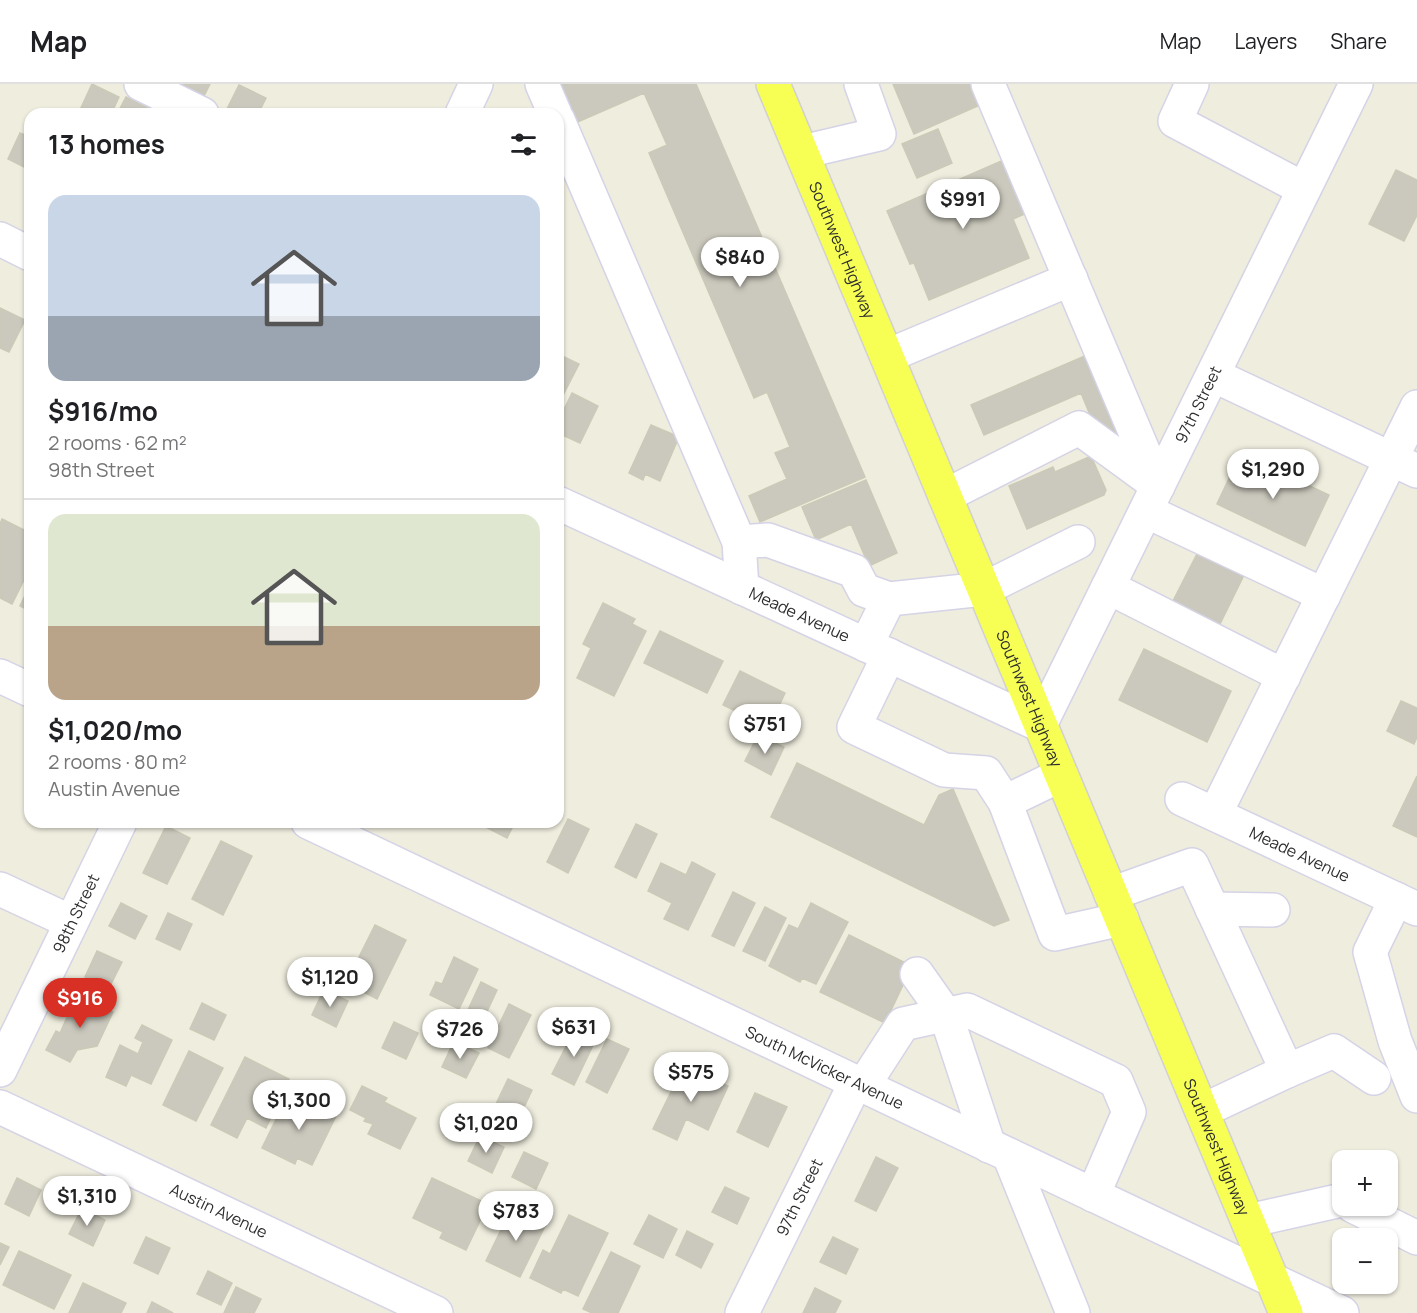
<!DOCTYPE html>
<html lang="en">
<head>
<meta charset="utf-8">
<style>
  :root { --surface:#fff; --page:#f2f2f2; --text:#202124; --muted:#757577; --line:#e0e0e0; --accent:#d93025 }
  body { margin:0; font-family:Manrope,sans-serif; background:var(--page); color:var(--text); height:100vh; display:flex; flex-direction:column; font-size:22px; white-space:nowrap }
  * { box-sizing:border-box; margin:0 }
  p { font-size:20px; color:var(--muted) }
  .icon { flex:none; width:33px; height:33px; fill:none; stroke:currentColor; stroke-width:2; stroke-linecap:round; stroke-linejoin:round }
  .map { position:relative; flex:1; overflow:hidden }
  .side { position:absolute; left:24px; top:24px; width:540px; height:720px; display:flex; flex-direction:column; background:var(--surface); border-radius:18px; box-shadow:0 2px 4px #0004 }
  .side>* { flex:none }
  .fabs { position:absolute; left:1332px; top:1066px; display:grid; gap:12px }
  .fabs a { display:grid; place-items:center; width:66px; height:66px; border-radius:12px; background:var(--surface); box-shadow:0 2px 4px #0004; font-size:30px }
  .price { position:absolute; translate:-50% -51px; padding:0 14px; border-radius:21px; background:#fff; color:#222; font-size:20px; line-height:39px; filter:drop-shadow(0 2px 3px #0008) }
  .price::after { content:''; position:absolute; left:50%; top:36px; width:18px; height:14px; margin-left:-9px; background:inherit; clip-path:polygon(0 0,100% 0,50% 100%) }
  .price.current { background:var(--accent); color:#fff }
  ul { padding:0; list-style:none }
  li { display:grid; align-content:center; gap:12px; height:318px; padding:0 24px }
  li+li { border-top:2px solid var(--line) }
  li span { display:grid; place-items:center; height:186px; border-radius:18px; color:#555 }
  li>.icon { margin-inline-start:auto }
  span .icon { width:108px; height:108px; fill:#fffc; stroke-width:1 }
  li b { font-size:26px }
  h2 { display:flex; justify-content:space-between; align-items:center; height:72px; padding:0 24px; font-size:26px }
  header { display:flex; align-items:center; gap:36px; box-sizing:border-box; height:84px; padding:0 30px; background:var(--surface); border-bottom:2px solid var(--line) }
  header strong { font-size:28px }
  nav { display:flex; gap:33px; margin-inline-start:auto; font-size:21px }
  .map>svg:first-child { display:block }
  .building { fill:#cbc9bd; stroke:#cbcab7; stroke-width:1.5 }
  .lines { fill:none; stroke-linecap:round; stroke-linejoin:round }
  .minor-casing { stroke:#d5d3e6; stroke-width:36 }
  .major-casing { stroke:#d1d1d1; stroke-width:36 }
  .minor { stroke:#fff; stroke-width:33 }
  .major { stroke:#f7ff54; stroke-width:33 }
  .labels { text-anchor:middle; stroke-width:4.5; stroke-linejoin:round; paint-order:stroke }
  .street-label { font-size:16px; fill:#2d2d2d; stroke:#fff }
</style>
</head>
<body>
<header>
<strong>Map</strong>
<nav><a>Map</a><a>Layers</a><a>Share</a></nav>
</header>
<div class="map">
<svg width="1417" height="1229" viewBox="0 0 1417 1229">
  <rect width="100%" height="100%" fill="#efedde"/>
  <path class="building" d="M92 0 119 13 111 30H88L80 26Z
    M180 0H210L204 12Z
    M556 0H696L865 393 760 438 749 412 787 395 775 369 790 363 767 308 754 314 649 69 667 61 644 9 573 40Z
    M893 0H974L982 20 914 50Z
    M239 1 266 14 258 30H231L226 27Z
    M126 13 152 26 150 30H117Z
    M938 45 952 79 917 94 902 60Z
    M20 49 30 53V86L8 75Z
    M1006 75 1029 128 1013 135 1029 174 929 216 914 179 910 180 887 127Z
    M1396 86 1417 96V131L1404 157 1369 140Z
    M0 224 25 236 9 268 0 264Z
    M1094 268 1126 344 1100 355 1081 309 984 351 971 321Z
    M558 270 579 280 558 321Z
    M572 309 598 322 580 359 558 349V338Z
    M651 341 679 353 660 397 645 390 643 396 629 389Z
    M1241 369 1329 411 1305 462 1217 420Z
    M1091 372 1106 406 1104 411 1027 445 1009 402 1053 383 1055 388Z
    M866 396 897 469 869 482 851 440 816 456 802 423Z
    M2 435 30 449V466L25 477 30 480V484L12 520 0 514V440Z
    M1198 468 1244 491 1219 542 1172 519Z
    M30 501V527L20 522Z
    M603 519 635 535 632 540 646 547 614 612 577 594 591 564 583 560Z
    M660 547 723 577 707 609 644 579Z
    M1144 565 1231 607 1207 658 1119 616Z
    M740 587 785 609 769 643 723 621Z
    M1401 617 1417 624V653L1414 660 1387 647Z
    M758 651 784 663 771 691 745 677Z
    M797 679 924 741 939 711 953 705 1009 836 994 842 771 733Z
    M1417 692V753L1393 742Z
    M568 735 589 745 568 789 547 778Z
    M476 738H515L507 754Z
    M636 740 657 750 636 794 615 783Z
    M166 742 190 754 167 800 143 789Z
    M221 757 252 772 223 831 192 815Z
    M692 778 715 790 688 846 664 835 672 819 648 807 661 779 686 791Z
    M733 808 755 819 734 862 712 852Z
    M121 819 147 832 135 855 109 842Z
    M811 819 848 838 816 900 802 894 800 898 769 882 789 841 798 845Z
    M765 823 786 834 765 877 743 867Z
    M168 829 192 840 180 866 156 855Z
    M375 841 406 856 377 915 346 899Z
    M849 851 912 882 885 939 820 908Z
    M97 867 122 878 109 904 85 893Z
    M454 873 478 885 459 925 430 911 436 898 442 900Z
    M481 898 497 906 484 934 468 926Z
    M324 905 348 917 336 943 312 931Z
    M77 911 113 928 97 962 77 966 70 978 46 966 56 947 60 949Z
    M202 919 226 931 214 956 190 945Z
    M509 920 531 931 509 974 488 964Z
    M394 938 418 949 406 975 382 964Z
    M142 941 172 956 151 1000 131 991 126 1002 106 993 120 961 138 970 143 958 135 954Z
    M574 947 595 957 574 1001 552 990Z
    M607 955 629 965 607 1009 586 998Z
    M454 957 479 969 466 994 442 983Z
    M189 967 223 984 196 1037 163 1021Z
    M245 973 289 995 266 1044 247 1034 237 1054 211 1041Z
    M684 981 728 1002 708 1046 686 1035 677 1056 653 1045Z
    M508 995 532 1006 520 1032 496 1020Z
    M362 1002 387 1014 384 1018 416 1034 400 1065 368 1050 373 1040 364 1037 366 1034 350 1026Z
    M289 1009 336 1032 312 1081 297 1074 295 1080 262 1064Z
    M755 1009 787 1023 768 1063 737 1048Z
    M480 1052 504 1063 492 1089 468 1077Z
    M524 1068 548 1079 536 1105 512 1093Z
    M876 1073 898 1084 876 1127 855 1117Z
    M17 1094 41 1106 29 1132 5 1120Z
    M432 1094 488 1120 466 1166 440 1154 443 1148 413 1134Z
    M725 1103 749 1114 737 1140 712 1128Z
    M512 1123 546 1140 520 1193 486 1177Z
    M82 1124 105 1136 93 1162 69 1150Z
    M569 1131 608 1149 578 1212 563 1205 561 1209 530 1194 543 1166 550 1170Z
    M649 1131 677 1145 663 1174 634 1160Z
    M687 1147 713 1160 701 1184 676 1171Z
    M146 1153 170 1164 158 1190 134 1179Z
    M833 1153 858 1165 846 1190 820 1178Z
    M0 1159 9 1163 0 1181Z
    M19 1167 71 1191 54 1225 3 1201Z
    M611 1168 640 1182 618 1229H592L583 1225Z
    M208 1187 232 1199 221 1221 197 1210Z
    M83 1199 126 1219 121 1229H69Z
    M236 1203 261 1215 254 1229H224Z
    M815 1204 841 1217 835 1229H803Z
    M152 1218 173 1229H147Z"/>
  <g class="lines">
    <g class="minor-casing">
      <g id="minor">
        <path d="M141 0 202 30"/>
        <path d="M542 0 555 30"/>
        <path d="M988 0 1158 402"/>
        <path d="M1192 0 1175 37 1304 105"/>
        <path d="M462 30 476 0"/>
        <path d="M558 36 739 458 742 504"/>
        <path d="M802 68 879 50 861 0"/>
        <path d="M0 155 30 170"/>
        <path d="M887 272 1071 195"/>
        <path d="M1213 291 1417 387"/>
        <path d="M945 412 1079 344 1157 401"/>
        <path id="s1" d="M558 419 1040 641 1356 0"/>
        <path d="M1146 427 1324 511"/>
        <path d="M739 458 768 456 854 487 864 506 889 515"/>
        <path d="M1108 503 1284 592"/>
        <path d="M866 561 889 515 984 505 1078 458"/>
        <path d="M889 571 854 643 944 686 986 689 1005 718"/>
        <path d="M0 592 30 606"/>
        <path d="M1061 691 1005 718 1055 850 1122 835"/>
        <path id="s2" d="M1182 715 1417 825"/>
        <path d="M1215 730 1417 323"/>
        <path id="s3" d="M308 738 1342 1229"/>
        <path d="M0 805 71 838"/>
        <path d="M1111 810 1192 781 1287 987 1202 1027"/>
        <path d="M1396 815 1370 868 1395 957 1417 1012"/>
        <path d="M1212 825 1273 826"/>
        <path d="M917 890 946 931 989 1062"/>
        <path id="s4" d="M0 986 120 738"/>
        <path d="M1287 987 1334 967 1374 994"/>
        <path d="M863 1002 903 940 967 926 1116 997 1129 1028 1093 1111"/>
        <path id="s5" d="M0 1023 436 1229"/>
        <path d="M1009 1071 1073 1229"/>
        <path d="M1353 1122 1417 1154"/>
        <path d="M1248 1137 1342 1116"/>
        <path id="s6" d="M742 1229 856 998"/>
      </g>
    </g>
    <g class="major-casing">
      <g id="major">
        <path id="s7" d="M773 0 1286 1229"/>
      </g>
    </g>
    <use href="#minor" class="minor"/>
    <use href="#major" class="major"/>
  </g>
  <g class="labels">
    <g class="street-label">
      <text dy="6" stroke="none"><textPath href="#s7" startOffset="180">Southwest Highway</textPath></text>
      <text dy="6" stroke="none"><textPath href="#s1" startOffset="888">97th Street</textPath></text>
      <text dy="6" stroke="none"><textPath href="#s1" startOffset="266">Meade Avenue</textPath></text>
      <text dy="6" stroke="none"><textPath href="#s7" startOffset="666">Southwest Highway</textPath></text>
      <text dy="6" stroke="none"><textPath href="#s2" startOffset="130">Meade Avenue</textPath></text>
      <text dy="6" stroke="none"><textPath href="#s4" startOffset="174">98th Street</textPath></text>
      <text dy="6" stroke="none"><textPath href="#s3" startOffset="572">South McVicker Avenue</textPath></text>
      <text dy="6" stroke="none"><textPath href="#s7" startOffset="1152">Southwest Highway</textPath></text>
      <text dy="6" stroke="none"><textPath href="#s6" startOffset="129">97th Street</textPath></text>
      <text dy="6" stroke="none"><textPath href="#s5" startOffset="242">Austin Avenue</textPath></text>
    </g>
  </g>
</svg>
<div class="fabs">
<a>+</a>
<a>−</a>
</div>
<b class="price" style="left:963px;top:146px">$991</b>
<b class="price" style="left:740px;top:204px">$840</b>
<b class="price" style="left:1273px;top:416px">$1,290</b>
<b class="price" style="left:765px;top:671px">$751</b>
<b class="price" style="left:330px;top:924px">$1,120</b>
<b class="price current" style="left:80px;top:945px">$916</b>
<b class="price" style="left:574px;top:974px">$631</b>
<b class="price" style="left:460px;top:976px">$726</b>
<b class="price" style="left:691px;top:1019px">$575</b>
<b class="price" style="left:299px;top:1047px">$1,300</b>
<b class="price" style="left:486px;top:1070px">$1,020</b>
<b class="price" style="left:87px;top:1143px">$1,310</b>
<b class="price" style="left:516px;top:1158px">$783</b>
<section class="side">
<h2>13 homes<svg class="icon" aria-label="filters" viewBox="0 0 24 24"><path d="M4 7h16M4 17h16"/><circle cx="9" cy="7" r="2"/><circle cx="15" cy="17" r="2"/></svg></h2>
<ul>
<li><span style="background:linear-gradient(#c9d6e8 65%,#9aa5b1 0)"><svg class="icon" aria-label="home" viewBox="0 0 24 24"><path d="M3 11l9-7 9 7M6 9v11h12V9"/></svg></span><div><b>$916/mo</b><p>2 rooms · 62 m²</p><p>98th Street</p></div></li>
<li><span style="background:linear-gradient(#dfe7d0 60%,#b9a48a 0)"><svg class="icon" aria-label="home" viewBox="0 0 24 24"><path d="M3 11l9-7 9 7M6 9v11h12V9"/></svg></span><div><b>$1,020/mo</b><p>2 rooms · 80 m²</p><p>Austin Avenue</p></div></li>
</ul>
</section>
</div>
</body>
</html>
